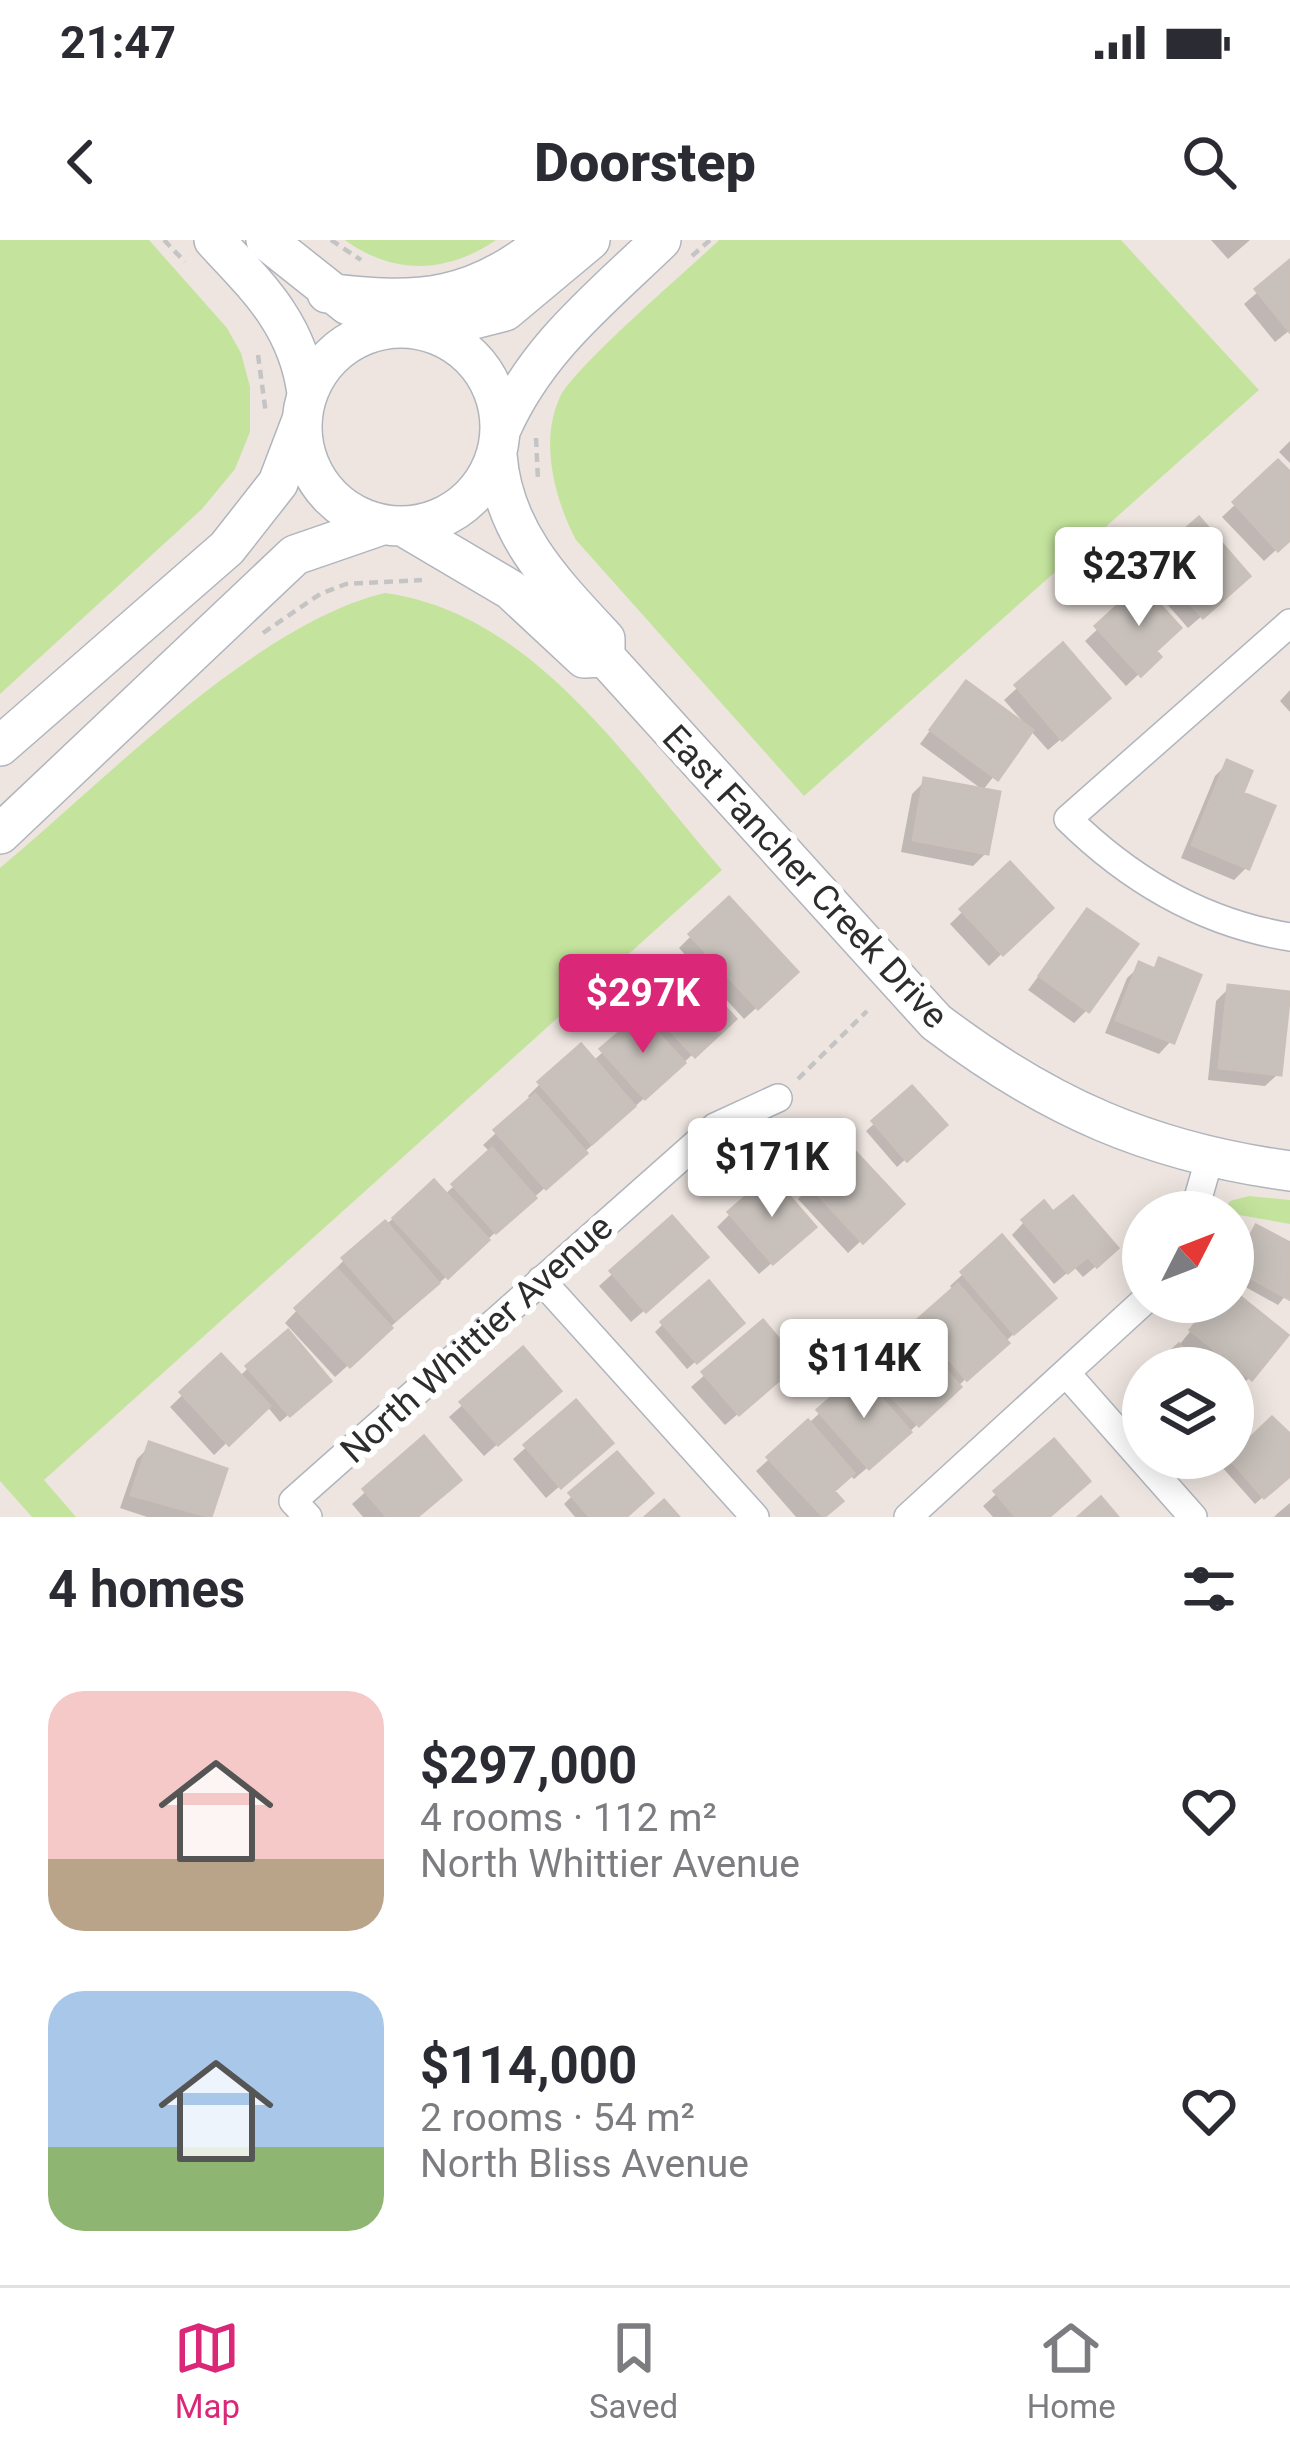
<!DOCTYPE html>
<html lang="en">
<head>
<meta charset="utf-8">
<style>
  :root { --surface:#fff; --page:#f7f7f7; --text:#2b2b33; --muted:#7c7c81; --line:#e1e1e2; --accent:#db2777 }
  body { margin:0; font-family:Roboto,sans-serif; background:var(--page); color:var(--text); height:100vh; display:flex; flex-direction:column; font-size:45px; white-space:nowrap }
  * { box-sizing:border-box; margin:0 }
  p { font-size:39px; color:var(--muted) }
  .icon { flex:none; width:66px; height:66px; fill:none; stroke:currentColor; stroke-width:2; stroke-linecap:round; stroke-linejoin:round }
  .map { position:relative; height:1277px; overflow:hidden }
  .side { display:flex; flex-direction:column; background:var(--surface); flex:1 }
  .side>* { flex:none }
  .needle { width:78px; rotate:48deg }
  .fabs { position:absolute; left:1122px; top:951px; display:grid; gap:24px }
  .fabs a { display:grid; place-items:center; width:132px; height:132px; border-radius:50%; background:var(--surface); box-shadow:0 6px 30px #0003; font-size:60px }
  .price { position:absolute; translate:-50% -102px; padding:0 27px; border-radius:12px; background:#fff; color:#222; font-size:39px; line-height:78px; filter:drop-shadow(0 3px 6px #0008) }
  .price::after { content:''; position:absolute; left:50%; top:72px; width:36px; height:27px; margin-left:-18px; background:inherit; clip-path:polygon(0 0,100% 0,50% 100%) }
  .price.current { background:var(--accent); color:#fff }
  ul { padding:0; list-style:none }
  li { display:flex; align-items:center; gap:36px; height:300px; padding:0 48px }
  li span { display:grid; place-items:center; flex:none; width:336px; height:240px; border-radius:36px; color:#555 }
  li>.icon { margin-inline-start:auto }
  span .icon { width:144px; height:144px; fill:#fffc; stroke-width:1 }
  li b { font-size:51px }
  h2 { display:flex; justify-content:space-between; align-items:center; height:144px; padding:0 48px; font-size:51px }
  .status { display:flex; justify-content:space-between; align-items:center; height:84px; padding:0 60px; background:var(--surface); direction:ltr }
  .status svg { height:33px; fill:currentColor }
  header { display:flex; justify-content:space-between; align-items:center; height:156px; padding:0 48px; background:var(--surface); font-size:54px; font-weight:800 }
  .dock { display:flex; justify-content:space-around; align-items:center; height:168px; border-top:3px solid var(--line); background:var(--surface); font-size:33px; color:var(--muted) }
  .dock a { display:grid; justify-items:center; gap:6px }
  .dock .current { color:var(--accent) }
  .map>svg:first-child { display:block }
  .green { fill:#c4e49d }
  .shadow { fill:#0003 }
  .building { fill:#c7c0bb; stroke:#cac0b9; stroke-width:3 }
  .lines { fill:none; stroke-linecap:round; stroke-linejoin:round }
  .street-casing { stroke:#b0b5bd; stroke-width:30 }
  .secondary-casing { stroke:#b0b5bd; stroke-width:42 }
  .path { stroke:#c4c4c4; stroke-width:4.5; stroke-dasharray:9 6; stroke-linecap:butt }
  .street { stroke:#fff; stroke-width:27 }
  .secondary { stroke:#fff; stroke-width:39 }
  .labels { text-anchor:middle; stroke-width:12; stroke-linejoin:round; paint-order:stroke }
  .street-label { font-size:36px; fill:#2d2d2d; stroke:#fff }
</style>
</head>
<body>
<div class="status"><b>21:47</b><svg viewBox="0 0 49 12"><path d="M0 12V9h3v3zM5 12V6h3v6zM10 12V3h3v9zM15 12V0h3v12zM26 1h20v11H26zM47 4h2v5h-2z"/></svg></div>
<header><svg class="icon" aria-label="back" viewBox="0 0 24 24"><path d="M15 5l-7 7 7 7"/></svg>Doorstep<svg class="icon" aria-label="search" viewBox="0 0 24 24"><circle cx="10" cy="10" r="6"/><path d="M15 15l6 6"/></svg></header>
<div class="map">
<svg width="1290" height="1277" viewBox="0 0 1290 1277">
  <rect width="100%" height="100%" fill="#eee5e0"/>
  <path class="green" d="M0 0H149L227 88 241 113 250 147V192L235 229 202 269 0 454Z
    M345 0H496C448 33 394 36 345 0Z
    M719 0H1121L1259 150 804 556 576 300C555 260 539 202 560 157 575 126 687 31 719 0Z
    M385 353C534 373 629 524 722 630L44 1240 76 1277H32L0 1241V628C103 542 257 383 385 353Z
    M1249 956 1290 960V984L1222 972 1230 961Z"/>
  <path class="shadow" d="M1211 0H1250L1228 19Z
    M1290 24V90L1275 102 1244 64Z
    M1290 201V223L1279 212Z
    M1278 224 1290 236V297L1264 321 1222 277Z
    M1153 321 1234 348 1188 388 1141 334Z
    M1141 348 1157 417 1126 446 1085 401Z
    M1062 407 1094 471 1048 510 1030 490 983 550 920 504 954 458 1026 485 1004 460Z
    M1290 450V472L1280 461Z
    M1228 523 1247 627 1234 640 1181 618 1215 536Z
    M925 541 986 613 973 626 901 612 912 554Z
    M1009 626 1049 668 989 726 950 684Z
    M1087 672V770L1074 783 1028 750Z
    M691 696 782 745 744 779 679 708Z
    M1160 722 1171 801 1159 814 1105 793 1127 738 1140 726 1151 730Z
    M681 725 732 779 335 1137 285 1083 344 1020 434 944 444 955 491 913 483 905 531 861 528 856 540 844 592 822 637 781 630 773Z
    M1229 748 1278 834 1265 846 1208 840 1216 761Z
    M912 850 943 885 897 927 866 891Z
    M850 910 900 964 848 1013 798 959Z
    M730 974 799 999 759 1034 717 987Z
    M671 981 691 1030 631 1082 599 1046Z
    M1024 982 1102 1021 1083 1037 1074 1027 1054 1044 1012 995Z
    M1256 988 1290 1006V1050L1278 1065 1233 1040V1025Z
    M963 1034 1039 1070 905 1196 854 1239 849 1234 830 1252 838 1261 822 1277H796L756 1231 954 1051 950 1046Z
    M1233 1055 1249 1138 1237 1150 1233 1128H1209L1180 1104 1214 1062H1233Z
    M663 1084 732 1090 687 1129 655 1092Z
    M763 1084 783 1135 725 1185 691 1147Z
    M522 1112 544 1163 484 1216 449 1177Z
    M221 1118 239 1137 248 1128 319 1148 280 1182 266 1165 214 1215 170 1167Z
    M1143 1140V1173L1128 1155Z
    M575 1164 596 1215 546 1258 513 1219Z
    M1290 1198V1233L1255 1264 1221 1226 1230 1218Z
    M424 1200 415 1277H363L352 1264Z
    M1053 1203 1047 1277H993L983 1266Z
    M150 1206 224 1231 208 1277H147L120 1268 137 1219Z
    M572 1256 623 1277H575L564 1264Z
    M1290 1263V1277H1274L1278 1273Z"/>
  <path class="building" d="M1290 20V92L1255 49Z
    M1278 220 1290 232V300L1278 311 1233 262Z
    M1199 277 1250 336 1203 378 1151 319Z
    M1141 344 1181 388 1156 411 1161 417 1141 436 1095 386Z
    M1063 403 1110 458 1062 500 1015 445Z
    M966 441 1033 490 998 540 930 490Z
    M1227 520 1252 531 1243 553 1275 566 1249 629 1192 605Z
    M924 538 1000 552 988 614 913 600Z
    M1010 622 1053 668 1003 715 960 669Z
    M729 657 798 732 758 769 689 694Z
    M1087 669 1138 704 1089 772 1039 736Z
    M1159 718 1201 735 1174 803 1116 780 1139 722 1155 729Z
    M682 720 736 779 695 817 641 759Z
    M1228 745 1290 752 1281 835 1219 828Z
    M641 774 685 823 645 859 600 809Z
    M581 804 635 866 592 904 538 842Z
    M912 846 947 885 907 921 872 881Z
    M535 854 587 913 546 949 494 890Z
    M850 906 904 964 863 1003 809 945Z
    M492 908 536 958 496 993 452 944Z
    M771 935 816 987 773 1024 728 972Z
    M434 940 489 1000 448 1038 393 978Z
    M1073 956 1118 1008 1097 1027 1088 1016 1068 1033 1022 980 1044 961 1053 972Z
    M672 976 708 1017 646 1072 610 1031Z
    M385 981 439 1043 396 1080 342 1018Z
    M1256 985 1290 1003 1289 1059 1233 1028Z
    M1002 995 1056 1058 1014 1094 961 1032Z
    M337 1029 392 1088 350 1127 295 1068Z
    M709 1041 744 1083 697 1123 661 1082Z
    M958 1044 1009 1103 967 1140 916 1081Z
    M1233 1051 1288 1095 1252 1140 1190 1090 1213 1062H1233Z
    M763 1080 799 1123 739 1175 702 1132Z
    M905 1086 961 1147 919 1186 863 1126Z
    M288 1090 331 1141 290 1176 246 1126Z
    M1179 1104 1200 1128H1153Z
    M523 1107 561 1151 498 1205 460 1162Z
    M221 1114 270 1166 229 1205 180 1152Z
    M859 1133 911 1192 869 1229 817 1170Z
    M576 1160 613 1203 561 1248 524 1205Z
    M1272 1177 1290 1194V1236L1264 1258 1229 1218Z
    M808 1180 854 1233 834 1251 843 1261 824 1277 767 1217Z
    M424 1196 461 1240 417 1277H387L363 1249Z
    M1054 1199 1090 1241 1049 1277H1016L994 1251Z
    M149 1202 227 1229 211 1277 131 1255Z
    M617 1212 653 1253 626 1277H590L569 1253Z
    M1101 1257 1118 1277H1078Z
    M664 1260 679 1277H645Z"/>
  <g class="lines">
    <g class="street-casing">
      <path id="street" d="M1290 383 1068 579C1130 640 1203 683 1290 697
        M1194 972 1209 920
        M541 1040 755 1277
        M1066 1133 1193 1277
        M308 1277 293 1261 715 887 778 858
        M908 1277 1143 1062"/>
    </g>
    <g class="secondary-casing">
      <path id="secondary" d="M214 0C259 48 298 85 307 153
        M266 0 348 65
        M327 53C418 65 476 60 547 0
        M302 187a99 99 0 1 1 198 0a99 99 0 1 1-198 0Z
        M426 91 505 71 590 0
        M501 189C537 108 599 60 661 0
        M497 215C503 293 553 343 605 399V417L936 782C1048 867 1150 912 1290 931
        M406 288 511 350 584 418 605 417
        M0 506 227 308 278 243 302 180
        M0 594 295 315 382 285"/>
    </g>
    <path class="path" d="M164 0 185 22
      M331 0 361 20
      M692 16 710 0
      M258 115 266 174
      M536 198 538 240
      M263 393 320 354 346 344 422 340
      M798 839 867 771"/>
    <use href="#street" class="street"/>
    <use href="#secondary" class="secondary"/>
  </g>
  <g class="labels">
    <g class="street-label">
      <text transform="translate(806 636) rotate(47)" y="13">East Fancher Creek Drive</text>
      <text transform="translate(476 1098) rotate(-42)" y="13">North Whittier Avenue</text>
    </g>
  </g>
</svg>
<div class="fabs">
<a><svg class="needle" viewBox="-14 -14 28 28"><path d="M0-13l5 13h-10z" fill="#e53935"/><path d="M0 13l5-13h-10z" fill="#7c7c81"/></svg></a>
<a><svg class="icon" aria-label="layers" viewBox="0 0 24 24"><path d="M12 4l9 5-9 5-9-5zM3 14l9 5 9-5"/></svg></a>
</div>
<b class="price" style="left:1139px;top:389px">$237K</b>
<b class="price current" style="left:643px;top:816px">$297K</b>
<b class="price" style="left:772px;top:980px">$171K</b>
<b class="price" style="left:864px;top:1181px">$114K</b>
</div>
<section class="side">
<h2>4 homes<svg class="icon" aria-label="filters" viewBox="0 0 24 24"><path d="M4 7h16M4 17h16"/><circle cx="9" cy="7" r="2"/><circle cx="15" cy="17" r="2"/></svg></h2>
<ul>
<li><span style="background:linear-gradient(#f6c9c9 70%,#b9a48a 0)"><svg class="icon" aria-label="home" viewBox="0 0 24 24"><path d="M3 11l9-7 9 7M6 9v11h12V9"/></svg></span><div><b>$297,000</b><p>4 rooms · 112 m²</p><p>North Whittier Avenue</p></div><svg class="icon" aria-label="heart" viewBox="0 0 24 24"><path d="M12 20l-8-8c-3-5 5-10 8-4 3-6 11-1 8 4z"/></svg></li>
<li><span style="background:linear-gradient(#a9c7e8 65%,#8fb573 0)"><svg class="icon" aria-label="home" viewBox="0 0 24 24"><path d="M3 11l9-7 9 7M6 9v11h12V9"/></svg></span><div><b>$114,000</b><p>2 rooms · 54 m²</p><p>North Bliss Avenue</p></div><svg class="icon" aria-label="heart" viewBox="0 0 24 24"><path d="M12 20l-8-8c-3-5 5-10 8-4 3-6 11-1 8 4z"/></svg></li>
</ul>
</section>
<nav class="dock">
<a class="current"><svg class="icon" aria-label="map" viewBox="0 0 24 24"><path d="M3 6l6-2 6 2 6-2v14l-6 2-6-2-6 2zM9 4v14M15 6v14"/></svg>Map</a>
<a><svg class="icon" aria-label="saved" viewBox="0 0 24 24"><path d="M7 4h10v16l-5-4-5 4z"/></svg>Saved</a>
<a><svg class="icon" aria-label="home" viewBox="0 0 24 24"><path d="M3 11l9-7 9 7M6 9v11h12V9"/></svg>Home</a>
</nav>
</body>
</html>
